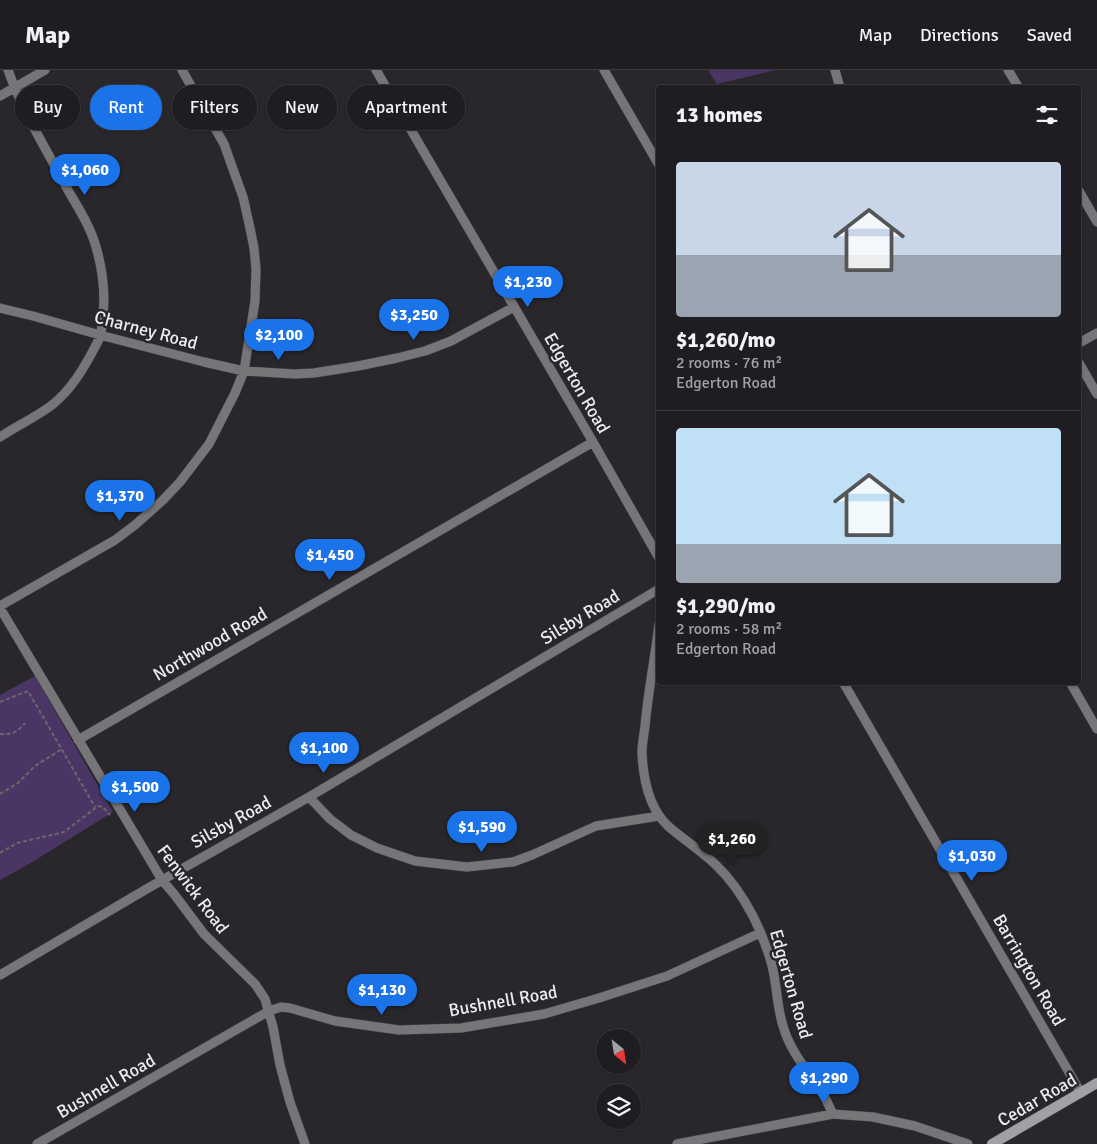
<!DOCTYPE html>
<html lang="en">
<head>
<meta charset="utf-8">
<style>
  :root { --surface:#1f1d21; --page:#27262a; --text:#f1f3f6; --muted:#a1a2a5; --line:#3c3b3f; --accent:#1a73e8 }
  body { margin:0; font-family:Signika,sans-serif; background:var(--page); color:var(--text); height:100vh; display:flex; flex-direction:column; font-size:19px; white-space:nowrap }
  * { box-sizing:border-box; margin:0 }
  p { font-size:16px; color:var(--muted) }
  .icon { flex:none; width:28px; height:28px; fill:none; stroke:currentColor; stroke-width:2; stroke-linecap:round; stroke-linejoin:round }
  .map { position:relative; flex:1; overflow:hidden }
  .side { position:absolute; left:656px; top:15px; width:425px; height:600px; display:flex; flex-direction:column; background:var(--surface); border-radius:5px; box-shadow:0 1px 4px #0004,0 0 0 1px var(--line) }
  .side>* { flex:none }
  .hud { position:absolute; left:15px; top:15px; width:475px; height:45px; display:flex; gap:10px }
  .needle { width:32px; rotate:150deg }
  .controls { position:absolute; left:596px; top:959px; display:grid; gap:10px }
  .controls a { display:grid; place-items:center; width:45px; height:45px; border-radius:50%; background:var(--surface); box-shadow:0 1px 4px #0004,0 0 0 1px var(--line); font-size:25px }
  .price { position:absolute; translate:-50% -42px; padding:0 11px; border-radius:18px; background:var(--accent); color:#fff; font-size:16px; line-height:32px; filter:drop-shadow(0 1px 2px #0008) }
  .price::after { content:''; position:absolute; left:50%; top:30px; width:15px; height:11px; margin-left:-8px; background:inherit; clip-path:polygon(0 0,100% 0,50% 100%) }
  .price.current { background:#222; color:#fff }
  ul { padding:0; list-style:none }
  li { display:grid; align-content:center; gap:10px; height:265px; padding:0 20px }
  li+li { border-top:1px solid var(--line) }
  li span { display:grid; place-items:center; height:155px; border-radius:5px; color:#555 }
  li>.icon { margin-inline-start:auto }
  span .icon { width:90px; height:90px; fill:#fffc; stroke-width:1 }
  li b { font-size:21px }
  h2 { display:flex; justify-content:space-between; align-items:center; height:60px; padding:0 20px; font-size:21px }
  .tag { padding:0 18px; border-radius:22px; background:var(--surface); box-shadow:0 1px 4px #0004,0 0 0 1px var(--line); font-size:18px; line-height:45px }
  .tag.current { background:var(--accent); color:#fff }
  header { display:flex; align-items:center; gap:30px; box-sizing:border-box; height:70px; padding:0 25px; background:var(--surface); border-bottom:1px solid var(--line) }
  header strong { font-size:24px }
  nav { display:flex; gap:28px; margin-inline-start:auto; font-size:18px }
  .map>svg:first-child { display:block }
  .green { fill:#4a3564 }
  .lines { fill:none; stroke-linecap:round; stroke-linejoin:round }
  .minor-casing { stroke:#444247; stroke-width:10 }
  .secondary-casing { stroke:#444247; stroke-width:11 }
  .path { stroke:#6a686c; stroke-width:2; stroke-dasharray:4 2.5; stroke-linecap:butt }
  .minor { stroke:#767578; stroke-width:9 }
  .secondary { stroke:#a2a0a5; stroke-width:10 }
  .labels { text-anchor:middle; stroke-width:5; stroke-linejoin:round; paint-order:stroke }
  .street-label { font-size:18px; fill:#ecebee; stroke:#29272c }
</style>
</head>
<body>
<header>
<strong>Map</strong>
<nav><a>Map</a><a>Directions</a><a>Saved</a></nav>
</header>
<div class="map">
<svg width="1097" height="1074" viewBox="0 0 1097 1074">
  <rect width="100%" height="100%" fill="#29272c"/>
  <path class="green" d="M708 0H775L717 14Z
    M35 606 113 742 29 794 0 810V625Z"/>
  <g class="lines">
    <g class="minor-casing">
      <path id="minor" d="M376 0 593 372 659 488
        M604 0 659 95
        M835 0 840 18
        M1008 0 1019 18
        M0 26 45 0
        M1079 121 1097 152
        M0 238 33 246 100 265 204 292 244 301 294 304 314 303 358 296 397 288 425 281 451 271 514 237
        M1079 273 1097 263
        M1079 293 1097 324
        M0 367C17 356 36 347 52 335 71 320 84 298 95 277 97 273 100 268 101 263 106 235 104 204 96 177 91 158 79 139 69 122 48 82 23 43 8 0
        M0 536 115 470 135 455 163 430 180 412 209 374 235 323 244 301 255 231 256 199 254 178 250 158 243 127 224 74 182 0
        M0 538 162 810 174 824 204 864 255 914 265 929 273 957 280 995 290 1032 305 1074
        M659 554C655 588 648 622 645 656 644 665 642 674 642 682 643 708 649 738 668 756 683 769 700 780 715 794 731 809 743 827 753 846 760 860 770 885 773 900 777 918 777 937 783 956 790 981 807 1000 821 1021 826 1028 829 1037 833 1044
        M843 612 1081 1023
        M1070 612 1097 659
        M78 670 593 372
        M309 727 330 749 351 765 377 778 415 791 467 797 513 792 532 785 596 756 659 746
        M0 905 150 817 309 727 659 519
        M37 1074 255 949 269 941 281 937 290 938 335 951 399 960 461 958 544 944 599 928 667 906 760 863
        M677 1074 833 1044 873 1047 915 1056 968 1074"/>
    </g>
    <g class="secondary-casing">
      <path id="secondary" d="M992 1074 1097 1013"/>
    </g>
    <path class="path" d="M0 632 28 621 95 737
      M0 664C11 665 18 662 25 653
      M0 724 18 713 35 696 62 679
      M0 783 17 773 64 762 98 736 103 737 110 745"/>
    <use href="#minor" class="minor"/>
    <use href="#secondary" class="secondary"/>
  </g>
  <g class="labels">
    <g class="street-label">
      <text transform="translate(146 260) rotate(15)" y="6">Charney Road</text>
      <text transform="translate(577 313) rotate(60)" y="6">Edgerton Road</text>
      <text transform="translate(580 547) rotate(-31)" y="6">Silsby Road</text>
      <text transform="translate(210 574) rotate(-30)" y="6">Northwood Road</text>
      <text transform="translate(231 752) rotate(-29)" y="6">Silsby Road</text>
      <text transform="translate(193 819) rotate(53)" y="6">Fenwick Road</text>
      <text transform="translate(1029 900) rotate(60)" y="6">Barrington Road</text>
      <text transform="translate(791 914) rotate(74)" y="6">Edgerton Road</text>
      <text transform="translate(503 931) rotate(-10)" y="6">Bushnell Road</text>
      <text transform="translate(106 1016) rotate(-30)" y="6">Bushnell Road</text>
      <text transform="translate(1037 1030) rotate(-30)" y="6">Cedar Road</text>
    </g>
  </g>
</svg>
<div class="controls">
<a><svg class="needle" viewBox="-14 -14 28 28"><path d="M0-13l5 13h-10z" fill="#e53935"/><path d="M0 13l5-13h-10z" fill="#a1a2a5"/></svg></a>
<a><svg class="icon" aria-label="layers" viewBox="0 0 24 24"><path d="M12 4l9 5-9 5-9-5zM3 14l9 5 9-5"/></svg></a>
</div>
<b class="price" style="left:85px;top:126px">$1,060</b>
<b class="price" style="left:528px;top:238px">$1,230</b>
<b class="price" style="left:414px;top:271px">$3,250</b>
<b class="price" style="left:279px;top:291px">$2,100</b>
<b class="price" style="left:120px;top:452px">$1,370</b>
<b class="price" style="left:330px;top:511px">$1,450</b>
<b class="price" style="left:324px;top:704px">$1,100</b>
<b class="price" style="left:135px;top:743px">$1,500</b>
<b class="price" style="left:482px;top:783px">$1,590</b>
<b class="price current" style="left:732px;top:795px">$1,260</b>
<b class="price" style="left:972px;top:812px">$1,030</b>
<b class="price" style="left:382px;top:946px">$1,130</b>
<b class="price" style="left:824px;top:1034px">$1,290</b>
<div class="hud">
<a class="tag">Buy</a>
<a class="tag current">Rent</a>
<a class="tag">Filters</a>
<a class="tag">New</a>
<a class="tag">Apartment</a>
</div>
<section class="side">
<h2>13 homes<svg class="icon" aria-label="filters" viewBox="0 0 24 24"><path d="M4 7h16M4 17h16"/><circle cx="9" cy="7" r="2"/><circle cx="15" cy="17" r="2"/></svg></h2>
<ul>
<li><span style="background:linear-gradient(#c9d6e8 60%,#9aa5b1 0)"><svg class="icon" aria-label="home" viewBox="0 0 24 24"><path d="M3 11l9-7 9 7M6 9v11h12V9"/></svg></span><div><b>$1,260/mo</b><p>2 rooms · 76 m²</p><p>Edgerton Road</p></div></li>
<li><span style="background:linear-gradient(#bfe0f5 75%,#9aa5b1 0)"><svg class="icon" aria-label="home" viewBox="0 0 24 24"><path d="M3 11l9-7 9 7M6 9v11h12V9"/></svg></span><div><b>$1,290/mo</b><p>2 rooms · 58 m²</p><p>Edgerton Road</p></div></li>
</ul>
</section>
</div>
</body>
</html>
